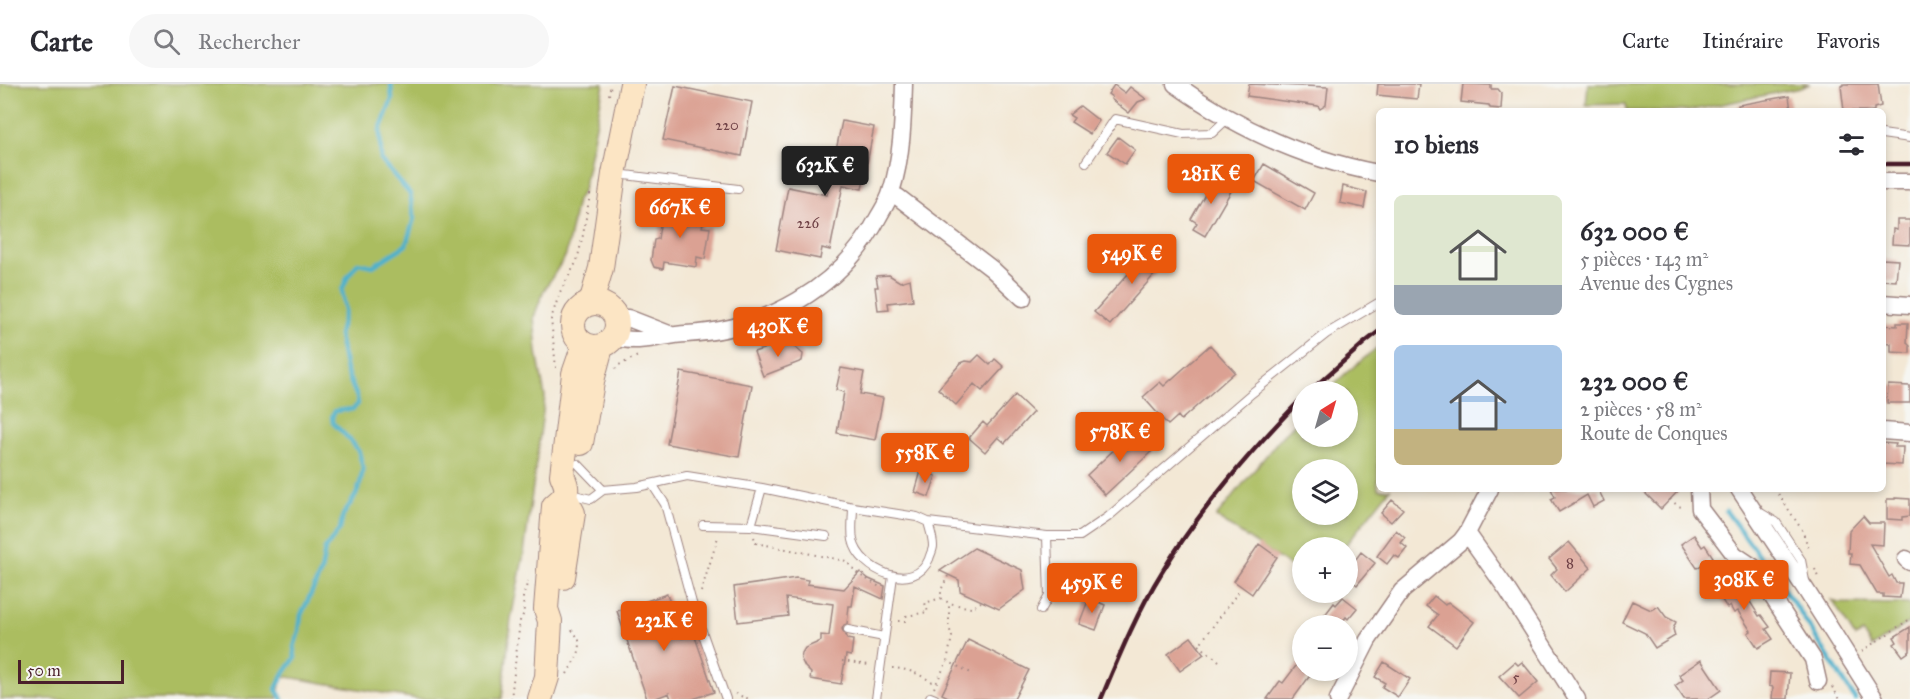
<!DOCTYPE html>
<html lang="fr">
<head>
<meta charset="utf-8">
<style>
  :root { --surface:#fff; --page:#f7f7f7; --text:#2b2b33; --muted:#7c7c81; --line:#e1e1e2; --accent:#ea580c }
  body { margin:0; font-family:"IM FELL Great Primer",serif; background:var(--page); color:var(--text); height:100vh; display:flex; flex-direction:column; font-size:22px; white-space:nowrap }
  * { box-sizing:border-box; margin:0 }
  p { font-size:20px; color:var(--muted) }
  .icon { flex:none; width:33px; height:33px; fill:none; stroke:currentColor; stroke-width:2; stroke-linecap:round; stroke-linejoin:round }
  .map { position:relative; flex:1; overflow:hidden }
  .details { position:absolute; left:1376px; top:24px; width:510px; height:384px; display:flex; flex-direction:column; background:var(--surface); border-radius:9px; box-shadow:0 3px 9px #0003 }
  .details>* { flex:none }
  .needle { width:39px; rotate:37deg }
  .tools { position:absolute; left:1292px; top:297px; display:grid; gap:12px }
  .tools a { display:grid; place-items:center; width:66px; height:66px; border-radius:50%; background:var(--surface); box-shadow:0 3px 9px #0003; font-size:30px }
  .scale { position:absolute; left:18px; bottom:15px; width:106px; box-sizing:border-box; padding-left:6px; border:3px solid #4a1f2b; border-top:0; font-size:16px; line-height:21px; white-space:nowrap; color:#4a1f2b; -webkit-text-stroke:4px #f6f6f2; paint-order:stroke }
  .price { position:absolute; translate:-50% -51px; padding:0 14px; border-radius:6px; background:var(--accent); color:#fff; font-size:20px; line-height:39px; filter:drop-shadow(0 2px 3px #0008) }
  .price::after { content:''; position:absolute; left:50%; top:36px; width:18px; height:14px; margin-left:-9px; background:inherit; clip-path:polygon(0 0,100% 0,50% 100%) }
  .price.current { background:#222; color:#fff }
  ul { padding:0; list-style:none }
  li { display:flex; align-items:center; gap:18px; height:150px; padding:0 18px }
  li span { display:grid; place-items:center; flex:none; width:168px; height:120px; border-radius:9px; color:#555 }
  li>.icon { margin-inline-start:auto }
  span .icon { width:72px; height:72px; fill:#fffc; stroke-width:1 }
  li b { font-size:26px }
  h2 { display:flex; justify-content:space-between; align-items:center; height:72px; padding:0 18px; font-size:26px }
  header { display:flex; align-items:center; gap:36px; box-sizing:border-box; height:84px; padding:0 30px; background:var(--surface); border-bottom:2px solid var(--line) }
  header strong { font-size:28px }
  nav { display:flex; gap:33px; margin-inline-start:auto; font-size:21px }
  .search { width:420px; height:54px; background:var(--page); display:flex; align-items:center; gap:15px; box-sizing:border-box; padding:0 21px; border-radius:33px; color:var(--muted); font-size:22px }
  .map>svg:first-child { display:block }
  .green { fill:#abbd61; stroke:#7a6e46; stroke-width:1.5; fill-rule:evenodd }
  .lines { fill:none; stroke-linecap:round; stroke-linejoin:round }
  .stream { stroke:#4db1cc; stroke-width:4.5 }
  .building { fill:#dba193 }
  .lane-casing { stroke:#9e8480; stroke-width:10 }
  .street-casing { stroke:#9e8480; stroke-width:19 }
  .secondary-casing { stroke:#9e8480; stroke-width:26 }
  .path { stroke:#9e8480; stroke-width:2; stroke-dasharray:1.5 4.5; stroke-linecap:butt }
  .lane { stroke:#fff; stroke-width:8 }
  .street { stroke:#fff; stroke-width:16 }
  .secondary { stroke:#fce5c4; stroke-width:24 }
  .rail { stroke:#4a1f2b; stroke-width:4.5 }
  .labels { text-anchor:middle; stroke-width:6; stroke-linejoin:round; paint-order:stroke }
  .number-label { font-size:15px; fill:#6e4045 }
</style>
</head>
<body>
<header>
<strong>Carte</strong>
<div class="search"><svg class="icon" aria-label="search" viewBox="0 0 24 24"><circle cx="10" cy="10" r="6"/><path d="M15 15l6 6"/></svg>Rechercher</div>
<nav><a>Carte</a><a>Itinéraire</a><a>Favoris</a></nav>
</header>
<div class="map">
<svg width="1910" height="615" viewBox="0 0 1910 615">
  <rect width="100%" height="100%" fill="#f6f6f2"/>
  <filter id="ink" filterUnits="userSpaceOnUse"><feTurbulence type="fractalNoise" baseFrequency=".0167" numOctaves="2"/><feDisplacementMap in="SourceGraphic" scale="12" xChannelSelector="R" yChannelSelector="G"/><feConvolveMatrix kernelMatrix="1 2 1 2 8 2 1 2 1" color-interpolation-filters="sRGB"/></filter>
  <filter id="wash" filterUnits="userSpaceOnUse"><feTurbulence type="fractalNoise" baseFrequency=".008" numOctaves="4" result="noise"/><feDisplacementMap in="SourceGraphic" scale="24" xChannelSelector="R" yChannelSelector="G"/><feGaussianBlur stdDeviation="1.35" result="paint"/><feColorMatrix in="noise" values="0 0 0 0 0 0 0 0 0 0 0 0 0 0 0 0 0 1.4 0 .05"/><feComposite in="paint" operator="in"/></filter>
  <g filter="url(#wash)">
    <rect width="100%" height="100%" fill="#f3e8d5"/>
    <path class="green" d="M0 0H604L583 107 577 116 566 171 543 208 534 233 537 268 545 313 524 469 511 535 502 615H418L282 592 277 615H0Z
      M1588 0H1810L1800 4 1689 27H1627L1626 20 1586 21Z
      M1378 263V405H1390L1344 463 1302 464V490L1216 433 1282 352 1302 333V352H1347V308L1327 307 1346 289ZM1302 386H1347V430H1302Z
      M1832 516 1838 519 1910 520V538L1872 563 1863 549 1855 553Z"/>
    <g class="lines">
      <path class="stream" d="M1726 427 1796 522 1855 615
        M282 615 276 605 283 591 295 574 294 563 299 547 301 531 321 488 325 465 340 445 343 431 356 411 360 400 363 384 359 368 352 358 333 339 332 333 335 327 353 325 358 320 357 313 346 287 339 251 345 226 342 206 348 192 358 179 373 182 406 161 414 134 410 110 381 76 380 46 392 15 391 0"/>
    </g>
    <g id="blocks">
      <path class="building" d="M1249 0 1328 3 1326 21 1320 25 1318 22 1247 12Z
        M1378 0H1419L1417 15 1377 11Z
        M1463 0 1491 1V5H1498L1502 10 1501 25 1490 24 1489 21 1461 18Z
        M1844 0H1878L1881 22 1874 24V27H1844L1841 2 1844 1Z
        M1114 1 1125 9 1130 3 1146 15 1138 18 1129 29 1111 15 1112 13 1108 10Z
        M675 2 752 18 742 72 663 56Z
        M1789 12 1791 27H1739L1738 21Z
        M1080 22 1099 37 1090 50 1071 38 1074 34 1069 31Z
        M842 37 874 43 862 105 843 101 830 166 822 164 820 175 776 166 788 103 827 111Z
        M1118 53 1135 66 1125 80 1107 68Z
        M1264 80 1314 109 1305 126 1254 97Z
        M1216 91 1234 102 1205 152 1193 145 1197 139 1191 135Z
        M1343 102 1367 108 1364 124 1340 119Z
        M663 123 705 131 702 143 710 144 705 175 697 173 696 183 664 178 663 185 654 183 651 176 654 156 658 155Z
        M1897 136H1910V161L1892 160 1893 145 1897 146Z
        M1155 160 1170 173 1110 241 1094 228Z
        M1882 175 1898 176 1896 197 1882 196Z
        M889 191 900 198 910 195 913 216 888 219 889 225 878 226 875 203H878L876 192Z
        M1897 239H1908L1907 259 1910 262V269L1891 268V260L1882 259V241L1897 242Z
        M787 257 803 270 802 277 763 292 754 268Z
        M1210 261 1235 288 1181 336 1178 332 1168 341 1143 313 1160 298 1164 302Z
        M979 271 990 281 995 275 1004 283 982 307 974 300 956 321 938 305 961 279 966 277 972 278Z
        M841 284 864 288 860 310 883 314 875 356 837 349 844 308 836 306Z
        M681 288 752 301 739 373 667 360Z
        M1888 301 1910 302V319H1887Z
        M1015 311 1033 328 1005 359 998 353 985 368 969 354 983 338 987 342Z
        M1134 347 1152 367 1105 411 1087 391Z
        M1882 359 1896 360 1895 363H1903L1902 381 1882 380Z
        M921 387 936 392 929 413 915 408Z
        M1551 405H1598L1604 417 1593 423 1587 411 1559 428 1551 415 1555 413Z
        M1641 405H1680L1661 425Z
        M1895 414 1910 415V432L1902 433V436L1887 435V415H1895Z
        M1392 416 1403 425 1391 438 1381 429Z
        M1863 432 1869 439H1884L1883 461 1870 460 1889 493 1892 491 1896 499H1902L1900 514 1883 513V510H1877L1860 481 1850 480 1851 469H1848L1849 447Z
        M1396 446 1405 454 1401 459 1407 464 1399 474 1394 471 1387 480 1377 472Z
        M1694 451 1702 463 1705 461 1713 473 1697 484 1681 460Z
        M1569 458 1591 484 1565 508 1551 491 1557 485 1549 475Z
        M1259 460 1277 473 1252 510 1234 497Z
        M974 464 1022 486 1025 506 999 525 960 507 959 496 940 487Z
        M1361 468 1375 479 1357 501 1347 493V487Z
        M860 488 869 495 885 502 883 515 855 502 852 522H849L847 540 844 541 842 545 847 555 853 556 851 572 846 571 841 600 810 595 811 589 805 583 801 575 802 569 805 564 821 557V551L829 552 833 520 786 514 788 532 738 538 734 503 796 494 808 496 807 500 844 505Z
        M1727 494 1731 501 1737 497 1759 532 1761 531 1770 543 1766 545 1773 555 1758 564 1748 549 1751 547 1738 527 1734 529 1730 522 1727 524 1713 502Z
        M667 510 682 554 694 550 714 608 693 615H671L669 609 654 615H647L617 527Z
        M1434 512 1445 521 1448 518 1474 538 1456 562 1429 542 1438 531 1426 522Z
        M1343 513 1357 524 1348 535 1346 533 1339 542H1327L1321 536 1334 519 1336 521Z
        M1089 514 1105 521 1096 546 1079 540Z
        M1632 517 1651 526 1658 522 1666 533 1676 538 1673 545 1675 552 1655 564 1645 549 1622 538Z
        M1910 543V567L1903 572 1894 560 1897 558 1894 553Z
        M1191 553 1204 570 1180 587 1168 570Z
        M968 556 1029 586 1014 615H952L942 610Z
        M1302 574V586H1314L1293 615H1267L1280 597 1283 599Z
        M1701 576 1721 606 1708 615H1684L1675 602 1683 596 1679 591Z
        M1384 578 1410 595 1398 613 1382 603 1385 599 1375 593Z
        M1515 578 1518 581 1522 578 1538 598 1519 614 1499 592Z
        M1770 588 1790 589 1788 615H1772L1773 603 1769 602Z"/>
    </g>
  </g>
  <g filter="url(#ink)">
    <use href="#blocks" fill-opacity="0" stroke="#9e8480" stroke-width="1.5"/>
    <g class="lines">
      <g class="lane-casing">
        <path id="lane" d="M1882 50 1910 54
          M1086 78 1115 35 1183 50 1212 49 1227 35
          M617 90 738 105
          M652 400 665 420 692 519 726 615
          M603 406 637 403 687 392 762 404 853 423 917 433 928 438C930 446 933 454 933 462 933 466 930 471 929 475 915 510 859 487 853 456 851 446 853 433 853 423
          M570 410 591 415 603 406 578 380
          M1759 428 1776 438 1801 476 1805 497
          M928 438 1047 452H1080L1108 433 1252 309 1326 250 1378 219
          M703 441 751 442 826 452
          M751 442 762 404
          M1041 526 1049 512 1047 452
          M848 546 884 553
          M930 613 935 615
          M876 615 893 492"/>
      </g>
      <g class="street-casing">
        <path id="street" d="M1175 0C1238 45 1303 75 1378 89
          M1882 98H1910
          M891 110 898 113 992 185 1023 214
          M1882 219 1910 221
          M617 234H628L669 250
          M615 253C638 261 663 251 686 250 765 246 842 204 879 132 883 125 889 116 891 108 902 74 903 36 904 0
          M1882 347 1910 349
          M1699 405 1700 425 1735 471 1753 483 1813 575 1818 597
          M1739 405 1806 506 1875 615
          M1467 449 1506 504 1577 615
          M1906 475 1910 478
          M1338 615 1368 556 1402 507 1461 457 1467 449 1490 405"/>
      </g>
      <g class="secondary-casing">
        <path id="secondary" d="M573 241a22 22 0 1 1 44 0a22 22 0 1 1-44 0Z
          M591 219 601 184 614 90 632 0
          M581 359 593 293 601 263
          M563 493 573 429 565 413
          M540 615 547 593 550 537 546 525 554 422C568 410 569 407 562 391L574 290 584 261"/>
      </g>
      <path class="path" d="M609 11 611 0
        M556 284 551 235 560 208 577 177 583 151 591 105
        M615 285 619 281 638 272
        M1775 405 1802 446 1809 465
        M1670 415 1678 422 1685 424
        M754 453 756 459 846 477 858 490 880 503
        M1815 485 1819 496
        M948 492 941 506V514L949 519 971 524 981 518
        M701 508 718 453
        M898 537H905L906 532 928 528 925 519 941 514
        M1862 567 1910 535
        M842 577 869 581
        M947 577 973 590
        M1219 577 1199 561 1239 507
        M892 584C911 585 920 591 936 600
        M567 590C577 572 589 560 569 544
        M1832 603 1840 615
        M934 604 947 577 952 553 949 543V519
        M735 610 749 615
        M511 615 520 537 524 529 523 513 528 497"/>
      <use href="#lane" class="lane"/>
      <use href="#street" class="street"/>
      <use href="#secondary" class="secondary"/>
      <path class="rail" d="M1882 80H1910
        M1309 308 1364 259 1378 248
        M1101 615C1119 572 1137 528 1162 488 1201 424 1250 368 1302 314"/>
    </g>
  </g>
  <g class="labels">
    <g class="number-label">
      <text x="727" y="46">220</text>
      <text x="808" y="144">226</text>
      <text x="1570" y="484">8</text>
      <text x="1516" y="598">5</text>
    </g>
  </g>
</svg>
<div class="tools">
<a><svg class="needle" viewBox="-14 -14 28 28"><path d="M0-13l5 13h-10z" fill="#e53935"/><path d="M0 13l5-13h-10z" fill="#7c7c81"/></svg></a>
<a><svg class="icon" aria-label="layers" viewBox="0 0 24 24"><path d="M12 4l9 5-9 5-9-5zM3 14l9 5 9-5"/></svg></a>
<a>+</a>
<a>−</a>
</div>
<div class="scale">50 m</div>
<b class="price current" style="left:825px;top:113px">632K €</b>
<b class="price" style="left:1211px;top:121px">281K €</b>
<b class="price" style="left:680px;top:155px">667K €</b>
<b class="price" style="left:1132px;top:201px">549K €</b>
<b class="price" style="left:778px;top:274px">430K €</b>
<b class="price" style="left:1120px;top:379px">578K €</b>
<b class="price" style="left:925px;top:400px">558K €</b>
<b class="price" style="left:1744px;top:527px">308K €</b>
<b class="price" style="left:1092px;top:530px">459K €</b>
<b class="price" style="left:664px;top:568px">232K €</b>
<section class="details">
<h2>10 biens<svg class="icon" aria-label="filters" viewBox="0 0 24 24"><path d="M4 7h16M4 17h16"/><circle cx="9" cy="7" r="2"/><circle cx="15" cy="17" r="2"/></svg></h2>
<ul>
<li><span style="background:linear-gradient(#dfe7d0 75%,#9aa5b1 0)"><svg class="icon" aria-label="home" viewBox="0 0 24 24"><path d="M3 11l9-7 9 7M6 9v11h12V9"/></svg></span><div><b>632 000 €</b><p>5 pièces · 143 m²</p><p>Avenue des Cygnes</p></div></li>
<li><span style="background:linear-gradient(#a9c7e8 70%,#c2b280 0)"><svg class="icon" aria-label="home" viewBox="0 0 24 24"><path d="M3 11l9-7 9 7M6 9v11h12V9"/></svg></span><div><b>232 000 €</b><p>2 pièces · 58 m²</p><p>Route de Conques</p></div></li>
</ul>
</section>
</div>
</body>
</html>
